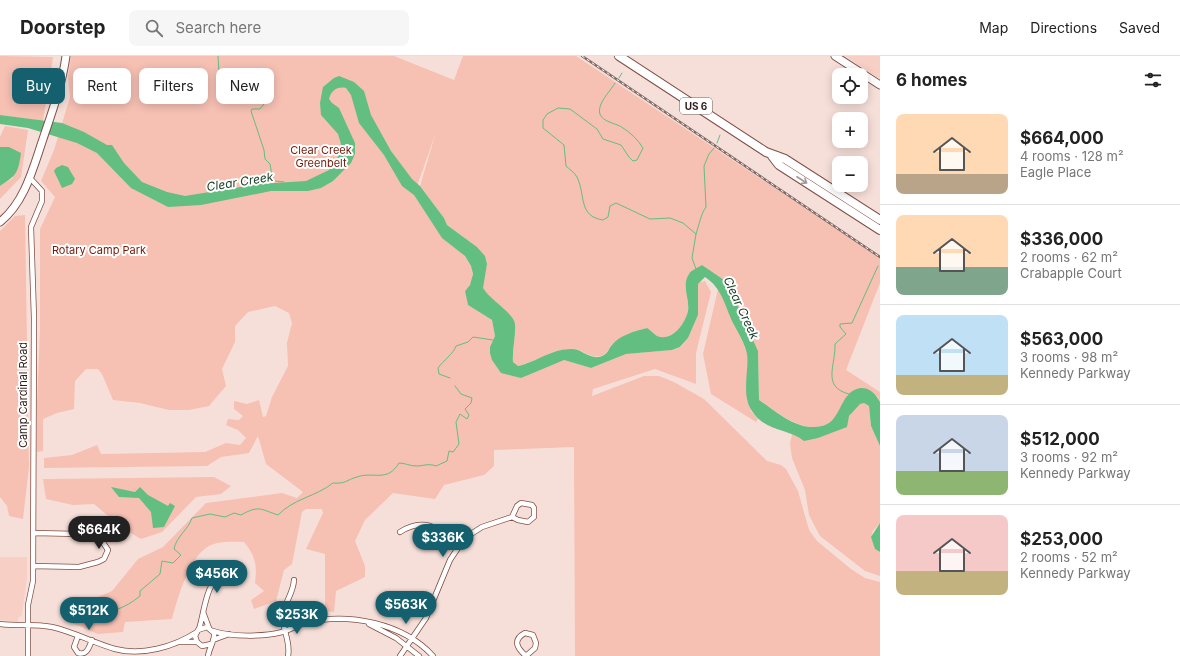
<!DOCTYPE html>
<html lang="en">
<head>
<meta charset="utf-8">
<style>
  :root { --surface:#fff; --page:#f6f6f6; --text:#222; --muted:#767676; --line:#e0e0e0; --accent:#15606e }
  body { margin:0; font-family:Inter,sans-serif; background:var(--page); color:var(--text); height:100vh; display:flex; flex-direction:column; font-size:15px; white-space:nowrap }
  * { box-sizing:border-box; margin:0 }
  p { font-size:13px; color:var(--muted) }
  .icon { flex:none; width:22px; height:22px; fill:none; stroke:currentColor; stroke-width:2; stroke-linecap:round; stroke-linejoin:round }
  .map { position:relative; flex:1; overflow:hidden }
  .drawer { display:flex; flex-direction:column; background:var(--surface); width:300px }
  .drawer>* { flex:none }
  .top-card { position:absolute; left:12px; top:12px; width:380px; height:36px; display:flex; gap:8px }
  .fabs { position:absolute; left:832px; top:12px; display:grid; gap:8px }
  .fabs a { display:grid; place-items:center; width:36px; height:36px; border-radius:8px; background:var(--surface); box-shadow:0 2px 10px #0003; font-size:20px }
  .price { position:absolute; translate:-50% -34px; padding:0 9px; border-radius:14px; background:var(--accent); color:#fff; font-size:13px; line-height:26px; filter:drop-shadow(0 1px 2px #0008) }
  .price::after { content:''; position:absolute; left:50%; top:24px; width:12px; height:9px; margin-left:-6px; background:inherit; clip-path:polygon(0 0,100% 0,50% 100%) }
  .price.active { background:#222; color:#fff }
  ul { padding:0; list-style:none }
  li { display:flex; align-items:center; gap:12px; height:100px; padding:0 16px }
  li+li { border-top:1px solid var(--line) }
  li span { display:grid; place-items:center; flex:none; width:112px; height:80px; border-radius:8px; color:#555 }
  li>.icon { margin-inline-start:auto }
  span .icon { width:48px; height:48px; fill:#fffc; stroke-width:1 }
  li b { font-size:17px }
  h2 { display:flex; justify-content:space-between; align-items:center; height:48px; padding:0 16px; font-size:17px }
  .chip { padding:0 14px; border-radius:8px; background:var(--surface); box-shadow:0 2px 10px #0003; font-size:14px; line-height:36px }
  .chip.active { background:var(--accent); color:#fff }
  header { display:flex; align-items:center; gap:24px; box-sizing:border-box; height:56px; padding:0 20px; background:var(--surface); border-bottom:1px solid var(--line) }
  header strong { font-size:19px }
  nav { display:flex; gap:22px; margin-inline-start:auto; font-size:14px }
  .search { width:280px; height:36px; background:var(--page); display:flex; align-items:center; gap:10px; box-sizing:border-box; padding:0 14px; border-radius:8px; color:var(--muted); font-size:15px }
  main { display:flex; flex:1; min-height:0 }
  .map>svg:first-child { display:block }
  .built { fill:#f7cfc5 }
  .green { fill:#f6c0b3 }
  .water { fill:#63be82 }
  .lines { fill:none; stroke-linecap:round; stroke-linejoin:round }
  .stream { stroke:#63be82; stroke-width:1 }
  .street-casing { stroke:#804e43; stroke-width:6 }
  .secondary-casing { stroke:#804e43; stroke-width:9 }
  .primary-casing { stroke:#804e43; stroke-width:10 }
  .street { stroke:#fff; stroke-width:4.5 }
  .secondary { stroke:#fff; stroke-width:7 }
  .primary { stroke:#fff; stroke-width:8 }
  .rail-casing { stroke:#806a65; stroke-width:2.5 }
  .rail { stroke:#fff; stroke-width:1; stroke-dasharray:3; stroke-linecap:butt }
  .oneway { stroke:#a29897 }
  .labels { text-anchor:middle; stroke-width:4; stroke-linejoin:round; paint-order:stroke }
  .shield { fill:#fff; stroke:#6e5f5d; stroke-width:1 }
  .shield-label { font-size:10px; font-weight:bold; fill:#301b17 }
  .park-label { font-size:11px; fill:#711a09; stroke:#fff }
  .street-label { font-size:11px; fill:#301b17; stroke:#fff }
  .water-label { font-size:12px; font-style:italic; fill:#1b4129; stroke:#fff }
</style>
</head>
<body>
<header>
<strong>Doorstep</strong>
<div class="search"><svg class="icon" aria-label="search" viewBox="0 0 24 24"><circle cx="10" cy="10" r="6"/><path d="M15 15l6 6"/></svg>Search here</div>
<nav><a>Map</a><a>Directions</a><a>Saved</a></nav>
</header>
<main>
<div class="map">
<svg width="880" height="600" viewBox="0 0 880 600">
  <rect width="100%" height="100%" fill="#f7dfd9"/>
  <path class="built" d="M845 0H880V23Z
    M0 501H27V521L22 559 18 562V566L0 564Z"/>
  <path class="green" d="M0 0 53 1 43 65 0 59Z
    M71 0H394L454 24 463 0H576L880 202V227L846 314 880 336V346L877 340 850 337C845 345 841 357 834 363 810 385 779 357 759 344L758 295 727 226 702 209C698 212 691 215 689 218 681 229 690 244 688 255 685 268 672 286 657 280 653 278 650 274 647 272 634 275 623 279 613 288 609 291 608 297 603 299 591 304 586 295 574 293 561 291 531 307 518 310L513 306C512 293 516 281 515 269 514 257 490 244 482 232L487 208 485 200 477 191 447 169 444 162 420 130 436 76 414 139C421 149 427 159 433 168 445 184 478 203 472 224 470 229 470 232 465 234L468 249 492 264 495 280 490 291 501 317 564 304 591 312 626 298 672 294 681 291 688 282 698 259V227L705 225 711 236 696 297V328L655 313 593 333 592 340 644 320H659L674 326 704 343 767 405 781 409 786 413 798 435 809 474 817 485 851 513 865 522 880 526V600H575L574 391 494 394V410L484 419 444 429 435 443 393 437 365 464 355 485 365 510V521L336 535 334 556 325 555V498L306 493 323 457 322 453H306L302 456 292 508 284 514 276 545 254 553 251 544 264 535 255 527C257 509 256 501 244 486 235 486 223 485 214 488 191 493 177 544 172 563L125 566 123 576 98 578 65 564 72 556 73 543 91 544 112 535 138 503 163 491 206 447 282 437 297 442 303 436 266 408 258 380 249 397 221 401 207 410 44 412V402L72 399 97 389 101 398 205 396 226 387 240 389 246 382 238 374 226 369 228 363 239 364 243 360 234 353V345L247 348 259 344 263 361 266 360 272 341 288 310 287 287 292 267 289 257 275 250 248 256 235 270V286L222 313 226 330 209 350 189 354H169L140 347 113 344 102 318 98 313H86L75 325 74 353 57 357 43 363V395L37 396V347L40 274V173L55 141 41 125 54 94 70 41 68 21Z
    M5 70 28 74 21 121 0 143V130L13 122 1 91H0V81Z
    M25 159 29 411 23 463 9 460 7 450 0 441V175L15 160Z
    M718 233 728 251 747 297V344L751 355 758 363 756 366 711 338 703 298Z
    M860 347H864L869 350 871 370 880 390V467L872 476 875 493 880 496V520L865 515 820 480 809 459 805 434 792 402 790 388 792 378 799 380 849 360Z
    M214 421 231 430 221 438 196 441 162 476 141 483 121 471 94 448 73 449 46 443 43 423Z"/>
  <path class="water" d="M339 20 354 26 364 35 371 59 391 95 412 123 420 130 444 162 447 169 477 191 485 200 487 208 483 232C490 244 514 257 515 268 516 281 512 293 513 306L518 310C536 306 553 292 573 293 584 294 592 306 604 299 608 297 609 292 612 289 620 279 635 275 647 272 650 274 654 278 657 280 672 286 685 268 688 255 690 243 681 229 689 218 691 214 698 212 702 209L727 226 758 295 759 344C777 356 798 376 822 370 839 366 839 346 851 336 863 327 874 334 880 346V390L871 370 869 350 864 347 860 348 849 360 847 371 818 382 804 385C788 372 765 376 752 355 741 339 749 317 747 298 745 288 738 276 733 267 725 250 722 232 705 221L698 228V259L688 282 680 291 672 294 626 298 591 312 564 304 521 322 501 317 492 304 490 297V291L495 280 492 264 468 249 465 235 470 229 473 218 471 210 465 200 442 182 414 139 402 130 384 99 359 67 351 39 346 32C337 30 331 35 329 43L332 47 339 52 355 87V98L351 107 333 125 321 132 308 135H271L201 149 168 151 131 132 97 97 77 87 28 72 0 68V59L62 67 84 76 107 89H112L124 107 142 126 167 136 185 140 259 128 306 125 329 114 338 101 341 88 338 78 321 59 320 47 323 31 334 22Z
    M0 91H9L21 97C18 117 17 119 0 130Z
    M62 109 68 111 75 123 72 128 62 132 54 115 56 112Z
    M111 431 135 436 140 431 148 439 168 450 170 447 175 450 164 471 153 472 151 456 139 442 119 441Z
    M880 467V496L875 493 871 481Z"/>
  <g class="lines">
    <path class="stream" d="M218 0 219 17 235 26 256 32 266 39 264 48 260 53H252L251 55 264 94 265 103 270 108 272 120 275 125 284 126
      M619 22 622 17
      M615 27C611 34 602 43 600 51 596 66 615 66 623 72 631 77 638 84 643 92L637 104 633 105 629 101 621 89 603 83 597 73 570 53 558 52 547 58 543 64V72L564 89 566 110C569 113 575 117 577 121 586 140 578 160 603 164L608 161 610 150 616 147 650 163 670 162 683 167 696 178 692 202 696 213
      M717 87 720 79
      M696 178C699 169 701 158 706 151L704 110 709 98 714 92
      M450 322 439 318 438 312C443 305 454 297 456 290L468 286 473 281 493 284
      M849 338C821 331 836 309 835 288L846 278 840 271V268L852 267 878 210
      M88 562C107 557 125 553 140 540V535L160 518 162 505 173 507 181 499 174 493C176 481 188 474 192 462L210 458 225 461 234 457 241 459C259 449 260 453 278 459 293 443 317 440 333 427 346 428 346 424 357 421 374 415 387 427 399 407 405 407 410 410 416 410 424 410 428 407 436 410L447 405 449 395 453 396 459 388 456 366 460 358 467 363 469 359 465 353 471 347 472 342 461 338 455 330"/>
    <g class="street-casing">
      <path id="street" d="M400 476C425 460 439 473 460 489
        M33 510 79 511 98 506 104 503 108 494 102 485 95 481 79 478 34 477
        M203 556 209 572
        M0 568C17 570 35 568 52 571 74 576 94 587 115 593 142 600 174 591 197 576
        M369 568 396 582 419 600
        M199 573C205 554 205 528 224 515
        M213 575C232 581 263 581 282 576 290 574 297 569 305 567 348 556 403 567 433 600
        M525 577 533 579 536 587 535 592 526 600C517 592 512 584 525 577Z
        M78 580 74 591 78 597C87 600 89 591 92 584
        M213 584 229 578
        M179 586H197
        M28 600V549L33 525 34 262 31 171 42 145V135L30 122
        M208 600C209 592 215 585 214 577L207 571 198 574 195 580 197 586 202 590 211 588
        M288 600C291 585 282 574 283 560 284 546 293 539 294 524
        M400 600 426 562 450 504 460 489 471 478 482 471 512 461 518 464 528 466 534 461V452L532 449 521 447 517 450 512 461"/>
    </g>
    <g class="secondary-casing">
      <path id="secondary" d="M835 0 880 29
        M0 166C25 146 33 112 43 83 52 56 62 29 66 0"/>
    </g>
    <g class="primary-casing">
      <path id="primary" d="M619 0 766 96 785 103 880 164
        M772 100 779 109 880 174"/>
    </g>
    <use href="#street" class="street"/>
    <use href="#secondary" class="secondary"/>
    <use href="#primary" class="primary"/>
    <g class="rail-casing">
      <path id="rail" d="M582 0 880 201"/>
    </g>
    <use href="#rail" class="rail"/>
  </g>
  <defs><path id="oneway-shaft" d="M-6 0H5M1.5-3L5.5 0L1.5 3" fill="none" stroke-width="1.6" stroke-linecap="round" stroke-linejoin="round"/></defs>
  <use class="oneway" href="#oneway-shaft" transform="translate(802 124) rotate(33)"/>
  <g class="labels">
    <rect class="shield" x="680" y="42" width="32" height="16" rx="3"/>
    <g class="shield-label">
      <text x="696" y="54">US 6</text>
    </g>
    <g class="park-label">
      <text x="321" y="98">Clear Creek<tspan x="321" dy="13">Greenbelt</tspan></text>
      <text x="99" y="198">Rotary Camp Park</text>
    </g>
    <g class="street-label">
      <text transform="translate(23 339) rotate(-90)" y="4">Camp Cardinal Road</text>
    </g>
    <g class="water-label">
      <text transform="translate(240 126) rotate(-9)" y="4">Clear Creek</text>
      <text transform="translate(741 252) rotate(65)" y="4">Clear Creek</text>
    </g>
  </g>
</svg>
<div class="fabs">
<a><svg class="icon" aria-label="locate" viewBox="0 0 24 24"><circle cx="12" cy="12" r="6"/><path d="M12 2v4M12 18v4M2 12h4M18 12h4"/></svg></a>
<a>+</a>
<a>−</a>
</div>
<b class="price active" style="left:99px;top:494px">$664K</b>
<b class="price" style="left:443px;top:502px">$336K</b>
<b class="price" style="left:217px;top:538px">$456K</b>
<b class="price" style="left:406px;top:569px">$563K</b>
<b class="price" style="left:89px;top:575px">$512K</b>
<b class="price" style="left:297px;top:579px">$253K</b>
<div class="top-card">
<a class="chip active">Buy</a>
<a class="chip">Rent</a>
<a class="chip">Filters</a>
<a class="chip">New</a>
</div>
</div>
<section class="drawer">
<h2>6 homes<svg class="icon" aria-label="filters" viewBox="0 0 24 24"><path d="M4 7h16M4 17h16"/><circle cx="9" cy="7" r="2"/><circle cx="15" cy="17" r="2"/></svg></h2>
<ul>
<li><span style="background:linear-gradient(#ffd9b3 75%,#b9a48a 0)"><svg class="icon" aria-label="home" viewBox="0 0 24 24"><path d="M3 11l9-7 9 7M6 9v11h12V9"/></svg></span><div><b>$664,000</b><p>4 rooms · 128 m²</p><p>Eagle Place</p></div></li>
<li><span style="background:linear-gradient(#ffd9b3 65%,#7fa58c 0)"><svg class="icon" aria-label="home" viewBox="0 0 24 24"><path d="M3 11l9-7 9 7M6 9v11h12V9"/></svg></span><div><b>$336,000</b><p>2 rooms · 62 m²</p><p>Crabapple Court</p></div></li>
<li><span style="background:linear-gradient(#bfe0f5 75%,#c2b280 0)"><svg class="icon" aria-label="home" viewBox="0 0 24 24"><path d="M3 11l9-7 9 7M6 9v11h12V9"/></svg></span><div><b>$563,000</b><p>3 rooms · 98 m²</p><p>Kennedy Parkway</p></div></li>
<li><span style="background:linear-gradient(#c9d6e8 70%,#8fb573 0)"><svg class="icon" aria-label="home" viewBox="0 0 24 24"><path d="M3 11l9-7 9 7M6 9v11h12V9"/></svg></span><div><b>$512,000</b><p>3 rooms · 92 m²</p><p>Kennedy Parkway</p></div></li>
<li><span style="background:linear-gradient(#f6c9c9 70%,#c2b280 0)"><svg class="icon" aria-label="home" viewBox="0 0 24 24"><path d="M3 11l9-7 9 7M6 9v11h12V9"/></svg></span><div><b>$253,000</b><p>2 rooms · 52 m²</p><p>Kennedy Parkway</p></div></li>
</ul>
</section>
</main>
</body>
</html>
